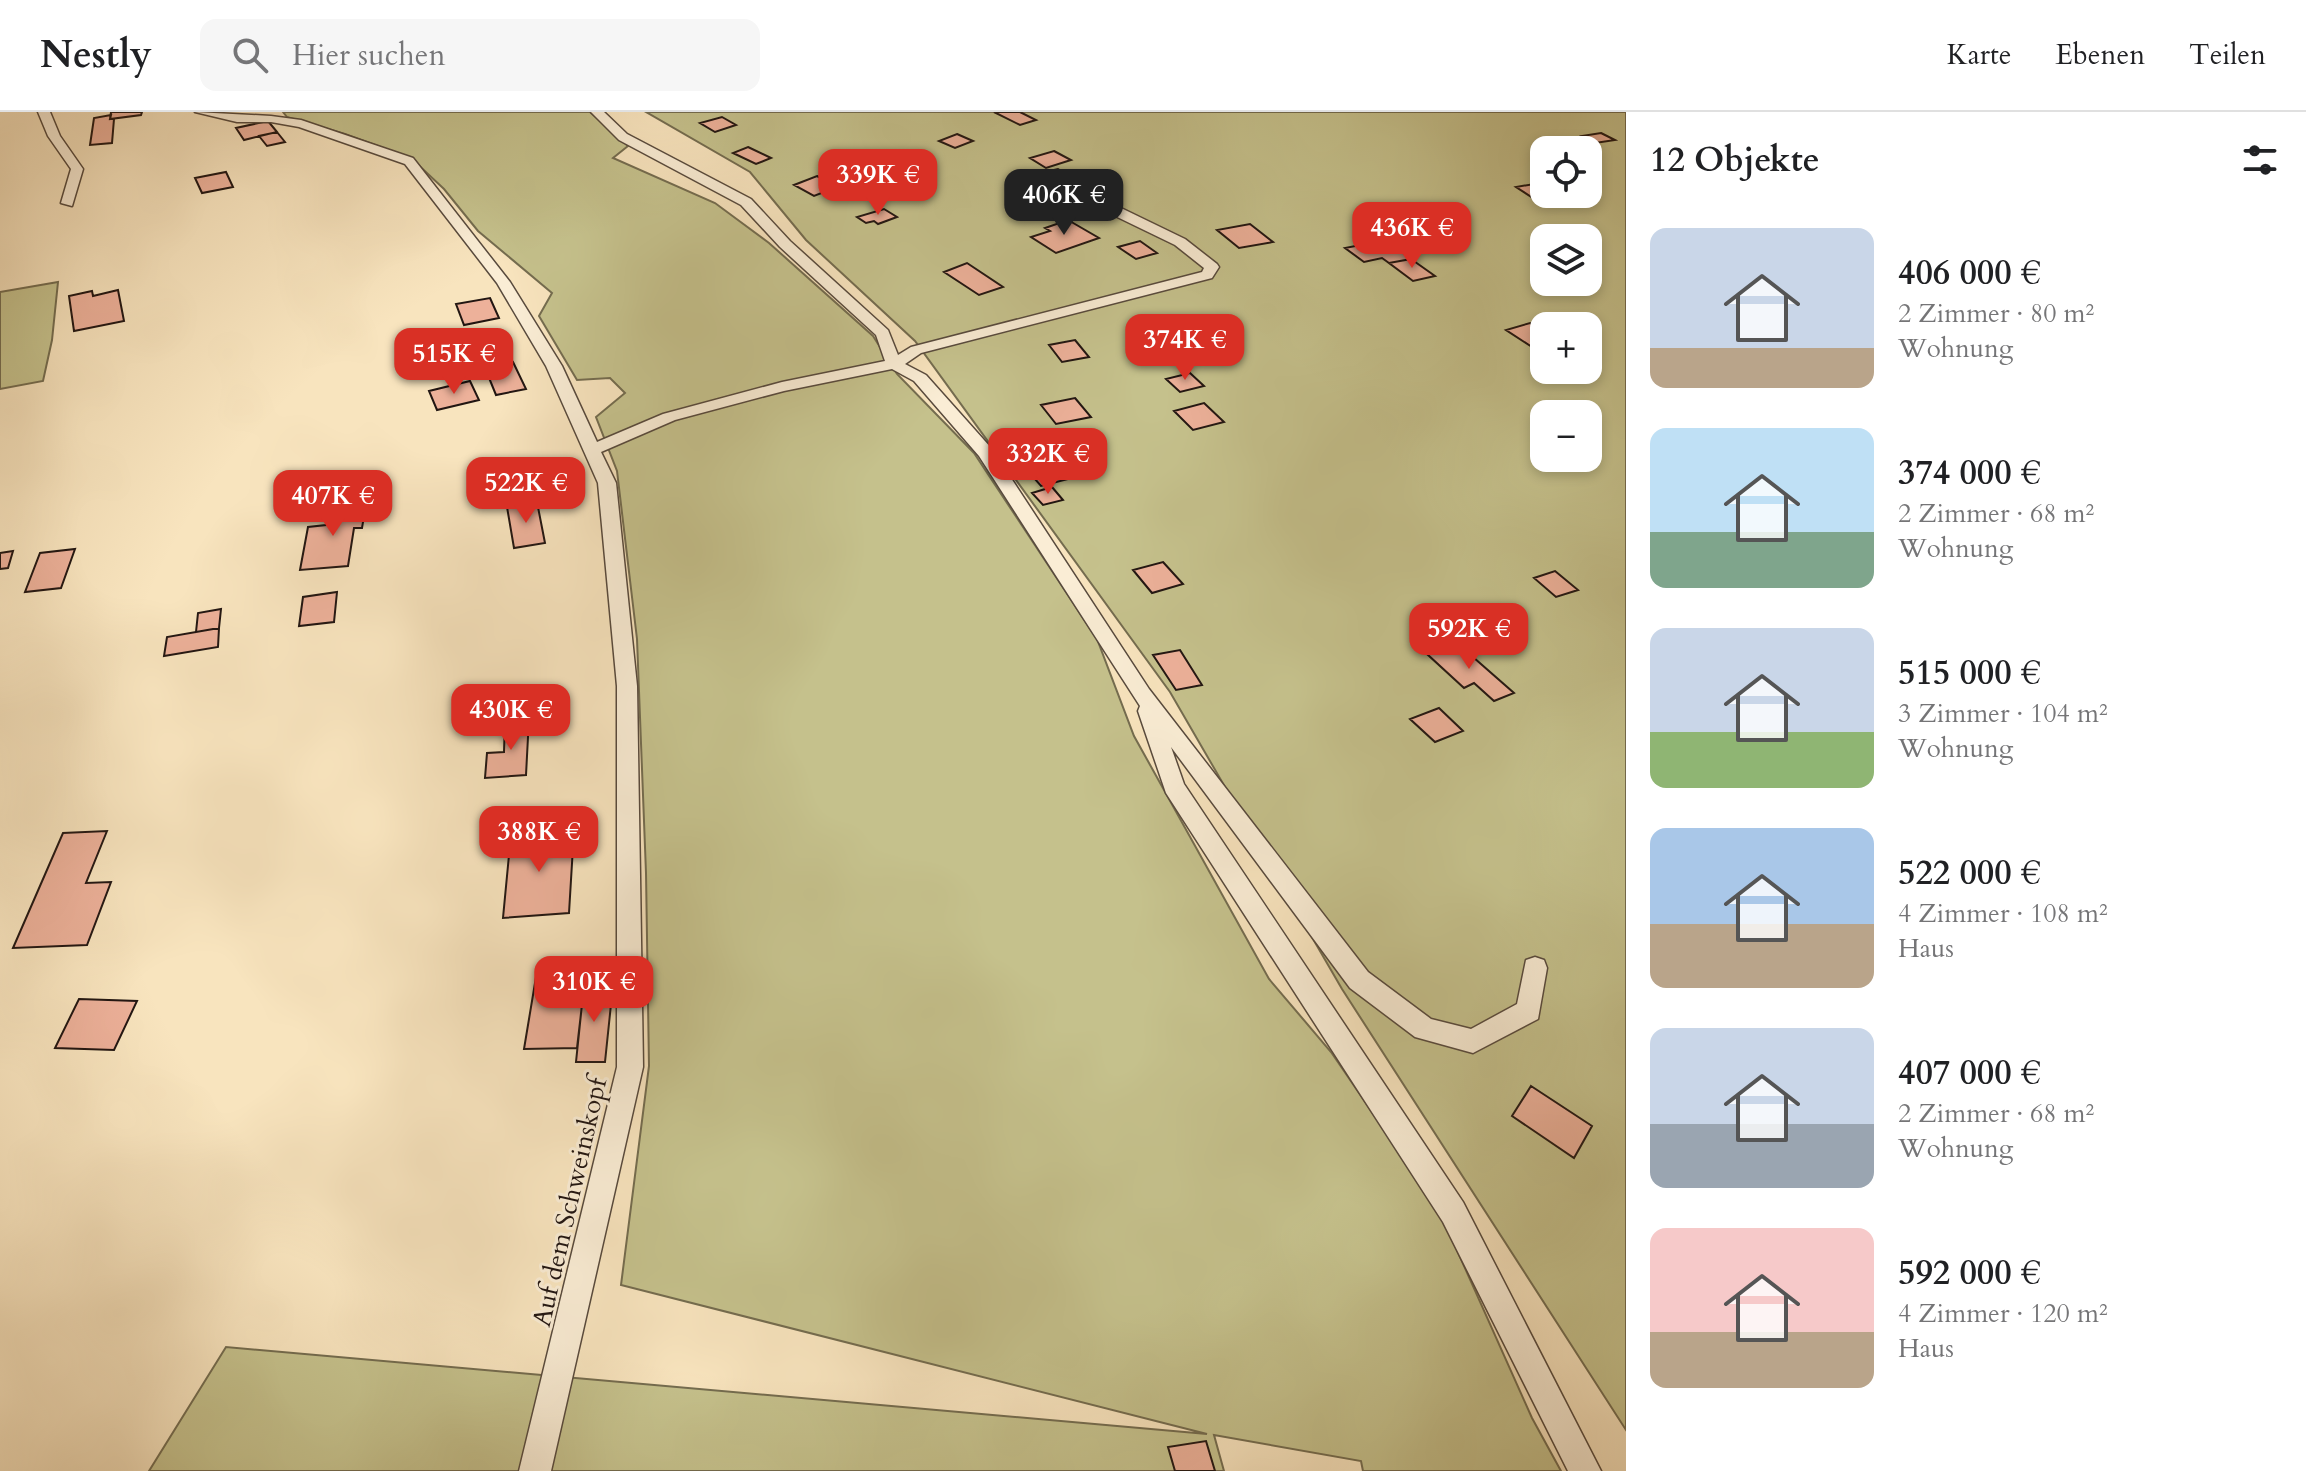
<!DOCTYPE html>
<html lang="de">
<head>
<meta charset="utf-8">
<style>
  :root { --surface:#fff; --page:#f6f6f6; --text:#202124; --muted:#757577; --line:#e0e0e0; --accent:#d93025 }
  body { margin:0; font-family:Cardo,serif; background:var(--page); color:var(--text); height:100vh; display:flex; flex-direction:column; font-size:30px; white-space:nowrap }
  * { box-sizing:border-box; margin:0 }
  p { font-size:26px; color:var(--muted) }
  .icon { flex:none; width:44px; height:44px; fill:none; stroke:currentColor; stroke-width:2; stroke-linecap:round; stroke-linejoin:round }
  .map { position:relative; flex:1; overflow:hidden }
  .details { display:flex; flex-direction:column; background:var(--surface); width:680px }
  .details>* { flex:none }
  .buttons { position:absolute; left:1530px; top:24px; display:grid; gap:16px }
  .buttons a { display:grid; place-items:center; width:72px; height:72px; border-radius:16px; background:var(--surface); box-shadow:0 4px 12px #0003; font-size:40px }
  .price { position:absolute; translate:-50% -68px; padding:0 18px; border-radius:16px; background:var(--accent); color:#fff; font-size:26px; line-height:52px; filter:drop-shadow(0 2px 4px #0008) }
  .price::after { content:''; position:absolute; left:50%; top:48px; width:24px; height:18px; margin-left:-12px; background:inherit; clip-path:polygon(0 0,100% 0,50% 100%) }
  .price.selected { background:#222; color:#fff }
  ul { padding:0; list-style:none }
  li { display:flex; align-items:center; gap:24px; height:200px; padding:0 24px }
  li span { display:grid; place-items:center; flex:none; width:224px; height:160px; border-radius:16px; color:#555 }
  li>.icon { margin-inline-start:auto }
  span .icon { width:96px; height:96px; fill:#fffc; stroke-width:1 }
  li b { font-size:34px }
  h2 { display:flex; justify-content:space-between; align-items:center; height:96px; padding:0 24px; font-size:34px }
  header { display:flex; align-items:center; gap:48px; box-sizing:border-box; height:112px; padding:0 40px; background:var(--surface); border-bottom:2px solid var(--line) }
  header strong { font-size:38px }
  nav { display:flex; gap:44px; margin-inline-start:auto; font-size:28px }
  .search { width:560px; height:72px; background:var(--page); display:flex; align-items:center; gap:20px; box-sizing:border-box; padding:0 28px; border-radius:16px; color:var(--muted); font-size:30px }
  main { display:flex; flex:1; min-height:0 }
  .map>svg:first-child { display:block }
  .green { fill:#c5c18c; stroke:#746c4f; stroke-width:2; fill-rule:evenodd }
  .building { fill:#edb19a; stroke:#221612; stroke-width:2 }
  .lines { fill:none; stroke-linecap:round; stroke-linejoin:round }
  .service-casing { stroke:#584a3d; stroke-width:3 }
  .service { fill:#faedd5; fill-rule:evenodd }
  .labels { text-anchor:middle; stroke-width:6; stroke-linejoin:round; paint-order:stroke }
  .street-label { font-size:26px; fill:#221612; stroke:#faedd5 }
</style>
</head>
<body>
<header>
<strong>Nestly</strong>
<div class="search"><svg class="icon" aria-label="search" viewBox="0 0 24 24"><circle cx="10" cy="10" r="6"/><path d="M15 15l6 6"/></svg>Hier suchen</div>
<nav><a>Karte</a><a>Ebenen</a><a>Teilen</a></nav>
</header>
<main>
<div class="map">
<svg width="1626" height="1359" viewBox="0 0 1626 1359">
  <rect width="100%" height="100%" fill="#f8e4be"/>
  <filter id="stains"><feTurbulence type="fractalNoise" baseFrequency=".0025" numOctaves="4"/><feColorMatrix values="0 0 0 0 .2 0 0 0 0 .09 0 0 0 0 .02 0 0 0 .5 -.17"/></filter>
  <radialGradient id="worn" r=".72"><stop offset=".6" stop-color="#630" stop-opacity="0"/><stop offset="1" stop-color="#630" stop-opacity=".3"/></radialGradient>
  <path class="green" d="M283 0H590L628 34 613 46 715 91 769 131 873 224 897 262 974 341 1097 527 1134 624 1269 867 1331 940 1439 1098 1532 1306 1561 1359H1363L1361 1349 1214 1323 1224 1359H149L226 1235 1207 1322 621 1173 649 954 646 761 637 527 617 359 596 305 625 281 610 266 577 268 539 204 552 181 478 119 444 77 411 46 345 22 287 5Z
    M646 0H1626V1318L1342 877 1170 580 915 229 806 128 750 60ZM1544 38H1588V82H1544ZM1544 126H1588V170H1544ZM1544 214H1588V258H1544ZM1544 302H1588V346H1544Z
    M58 170 52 228 43 269 0 277V180Z"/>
  <path class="building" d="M111 0H142L141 3 110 7Z
    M994 0H1020L1036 8 1020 13Z
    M111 3 110 7H114L112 31 90 33 94 6Z
    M722 5 736 13 715 20 700 11Z
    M268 9 277 20 244 28 236 16Z
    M277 20 285 30 267 34 259 24Z
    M1601 21 1615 28 1595 31 1582 24Z
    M957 22 973 29 955 36 939 29Z
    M748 35 771 46 756 52 733 41Z
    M1054 39 1071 48 1046 56 1030 46Z
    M896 46 908 53 885 61 872 54Z
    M1058 57 1088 74 1072 79 1041 61Z
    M226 60 233 75 202 81 195 66Z
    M817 64 837 75 814 84 794 73Z
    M1534 72 1544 82 1554 85 1536 88 1516 75Z
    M884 97 897 105 878 112 874 109 866 111 857 105Z
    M1068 108 1099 126 1056 141 1031 125 1050 119 1045 116Z
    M1250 112 1273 130 1239 136 1217 118Z
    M1386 128 1411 147 1389 151 1382 146 1364 150 1345 136Z
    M1140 129 1157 141 1136 147 1118 135Z
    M1411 147 1435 164 1413 169 1389 151Z
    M967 151 1003 175 979 183 944 160Z
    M118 178 124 209 74 219 69 184 92 179 93 184Z
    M490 186 499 206 464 213 456 192Z
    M1530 211 1544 221V231L1532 235 1506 218Z
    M1075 228 1089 245 1062 250 1049 233Z
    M513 250 526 277 496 283 485 256Z
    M1190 261 1204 274 1180 280 1166 267Z
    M470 269 479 288 437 298 429 279Z
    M1075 286 1091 305 1056 312 1041 293Z
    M1204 291 1224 310 1193 318 1174 299Z
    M1050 343 1072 366 1041 374 1020 350Z
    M1052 375 1063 388 1043 393 1032 381Z
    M537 390 545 431 514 436 507 395Z
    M366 392 362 416H354L348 454 300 458 308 415 326 413 329 395Z
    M75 437 61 476 25 480 40 441Z
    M13 439 8 456 0 457V441Z
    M1163 450 1183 472 1152 481 1133 458Z
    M1555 459 1578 478 1556 485 1534 466Z
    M337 480 334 510 299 514 303 485Z
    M221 497 219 516 196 520 198 501Z
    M219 516 218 535 164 544 167 525Z
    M1457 531 1514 581 1494 589 1474 571 1464 576 1427 542Z
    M1180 538 1202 573 1176 578 1153 543Z
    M1439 596 1463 619 1435 630 1410 607Z
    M529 606 526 663 485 666 487 641 504 640 505 608Z
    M574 718 569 801 503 806 511 722Z
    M107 719 86 771 111 770 87 833 13 836 63 721Z
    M586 858 577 936 524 937 537 859Z
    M584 873H613L605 950H576Z
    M79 887 137 889 114 938 55 936Z
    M1531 974 1592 1014 1574 1046 1512 1004Z
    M1206 1329 1215 1359H1175L1168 1335Z"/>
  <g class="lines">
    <g class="service-casing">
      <path id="service" d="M38 0H50L60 24 83 57 72 94 61 91 71 57 48 24Z
        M195 0 271 4 301 8 413 46 510 170 562 254 597 330 663 302 782 270 885 249 876 223 780 135 741 93 619 28 591 0H604L627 22 751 87 790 129 888 218 898 243 911 235 1202 160 1204 156 1175 133 1111 102V96H1121L1185 127 1217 152 1219 155 1212 166 921 241 905 252 926 263 992 337 1149 577 1368 860 1431 907 1471 917 1517 892 1526 848 1535 845 1544 848 1547 856 1538 907 1473 941 1415 925 1350 876 1171 635 1184 672 1463 1090 1601 1359H1568L1443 1110 1166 681 1138 599 1140 594 979 344 914 269 892 257 784 279 675 308 601 340 616 371 637 574 643 955 551 1359H519L617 955V574L598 371 546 254 497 171 405 52 299 15 271 10H237Z"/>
    </g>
    <use href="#service" class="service"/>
  </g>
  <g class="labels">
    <g class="street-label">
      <text transform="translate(569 1090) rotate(-77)" y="9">Auf dem Schweinskopf</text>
    </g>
  </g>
  <rect width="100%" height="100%" filter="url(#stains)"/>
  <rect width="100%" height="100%" fill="url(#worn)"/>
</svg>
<div class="buttons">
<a><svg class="icon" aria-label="locate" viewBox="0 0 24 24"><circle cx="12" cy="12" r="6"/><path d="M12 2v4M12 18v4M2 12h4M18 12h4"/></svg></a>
<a><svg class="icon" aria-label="layers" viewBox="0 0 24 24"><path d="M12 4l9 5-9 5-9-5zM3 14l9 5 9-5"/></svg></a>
<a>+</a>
<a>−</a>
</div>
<b class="price" style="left:878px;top:105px">339K €</b>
<b class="price selected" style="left:1064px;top:125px">406K €</b>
<b class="price" style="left:1412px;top:158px">436K €</b>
<b class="price" style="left:1185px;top:270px">374K €</b>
<b class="price" style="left:454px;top:284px">515K €</b>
<b class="price" style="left:1048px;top:384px">332K €</b>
<b class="price" style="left:526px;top:413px">522K €</b>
<b class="price" style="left:333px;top:426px">407K €</b>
<b class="price" style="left:1469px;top:559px">592K €</b>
<b class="price" style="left:511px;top:640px">430K €</b>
<b class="price" style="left:539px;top:762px">388K €</b>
<b class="price" style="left:594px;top:912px">310K €</b>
</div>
<section class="details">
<h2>12 Objekte<svg class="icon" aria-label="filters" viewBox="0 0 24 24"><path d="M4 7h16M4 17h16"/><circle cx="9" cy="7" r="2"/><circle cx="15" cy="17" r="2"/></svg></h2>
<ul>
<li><span style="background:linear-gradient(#c9d6e8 75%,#b9a48a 0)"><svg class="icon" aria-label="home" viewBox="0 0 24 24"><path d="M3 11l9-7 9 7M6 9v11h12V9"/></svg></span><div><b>406 000 €</b><p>2 Zimmer · 80 m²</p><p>Wohnung</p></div></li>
<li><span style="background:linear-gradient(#bfe0f5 65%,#7fa58c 0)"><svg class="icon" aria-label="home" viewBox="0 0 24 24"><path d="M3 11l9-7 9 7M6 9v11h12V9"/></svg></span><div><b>374 000 €</b><p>2 Zimmer · 68 m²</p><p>Wohnung</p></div></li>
<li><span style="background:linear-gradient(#c9d6e8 65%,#8fb573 0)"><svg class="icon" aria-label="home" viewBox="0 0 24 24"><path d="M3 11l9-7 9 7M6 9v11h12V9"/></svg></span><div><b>515 000 €</b><p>3 Zimmer · 104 m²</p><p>Wohnung</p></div></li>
<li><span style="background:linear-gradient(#a9c7e8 60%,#b9a48a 0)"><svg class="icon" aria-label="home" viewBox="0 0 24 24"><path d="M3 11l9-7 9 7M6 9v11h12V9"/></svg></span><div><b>522 000 €</b><p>4 Zimmer · 108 m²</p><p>Haus</p></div></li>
<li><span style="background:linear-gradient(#c9d6e8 60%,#9aa5b1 0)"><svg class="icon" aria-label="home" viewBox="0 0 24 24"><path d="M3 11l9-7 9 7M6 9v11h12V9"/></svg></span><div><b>407 000 €</b><p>2 Zimmer · 68 m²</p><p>Wohnung</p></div></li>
<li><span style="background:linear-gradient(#f6c9c9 65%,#b9a48a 0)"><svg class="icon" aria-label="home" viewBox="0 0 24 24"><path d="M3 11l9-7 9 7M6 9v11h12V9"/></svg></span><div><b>592 000 €</b><p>4 Zimmer · 120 m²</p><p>Haus</p></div></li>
</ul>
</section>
</main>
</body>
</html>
